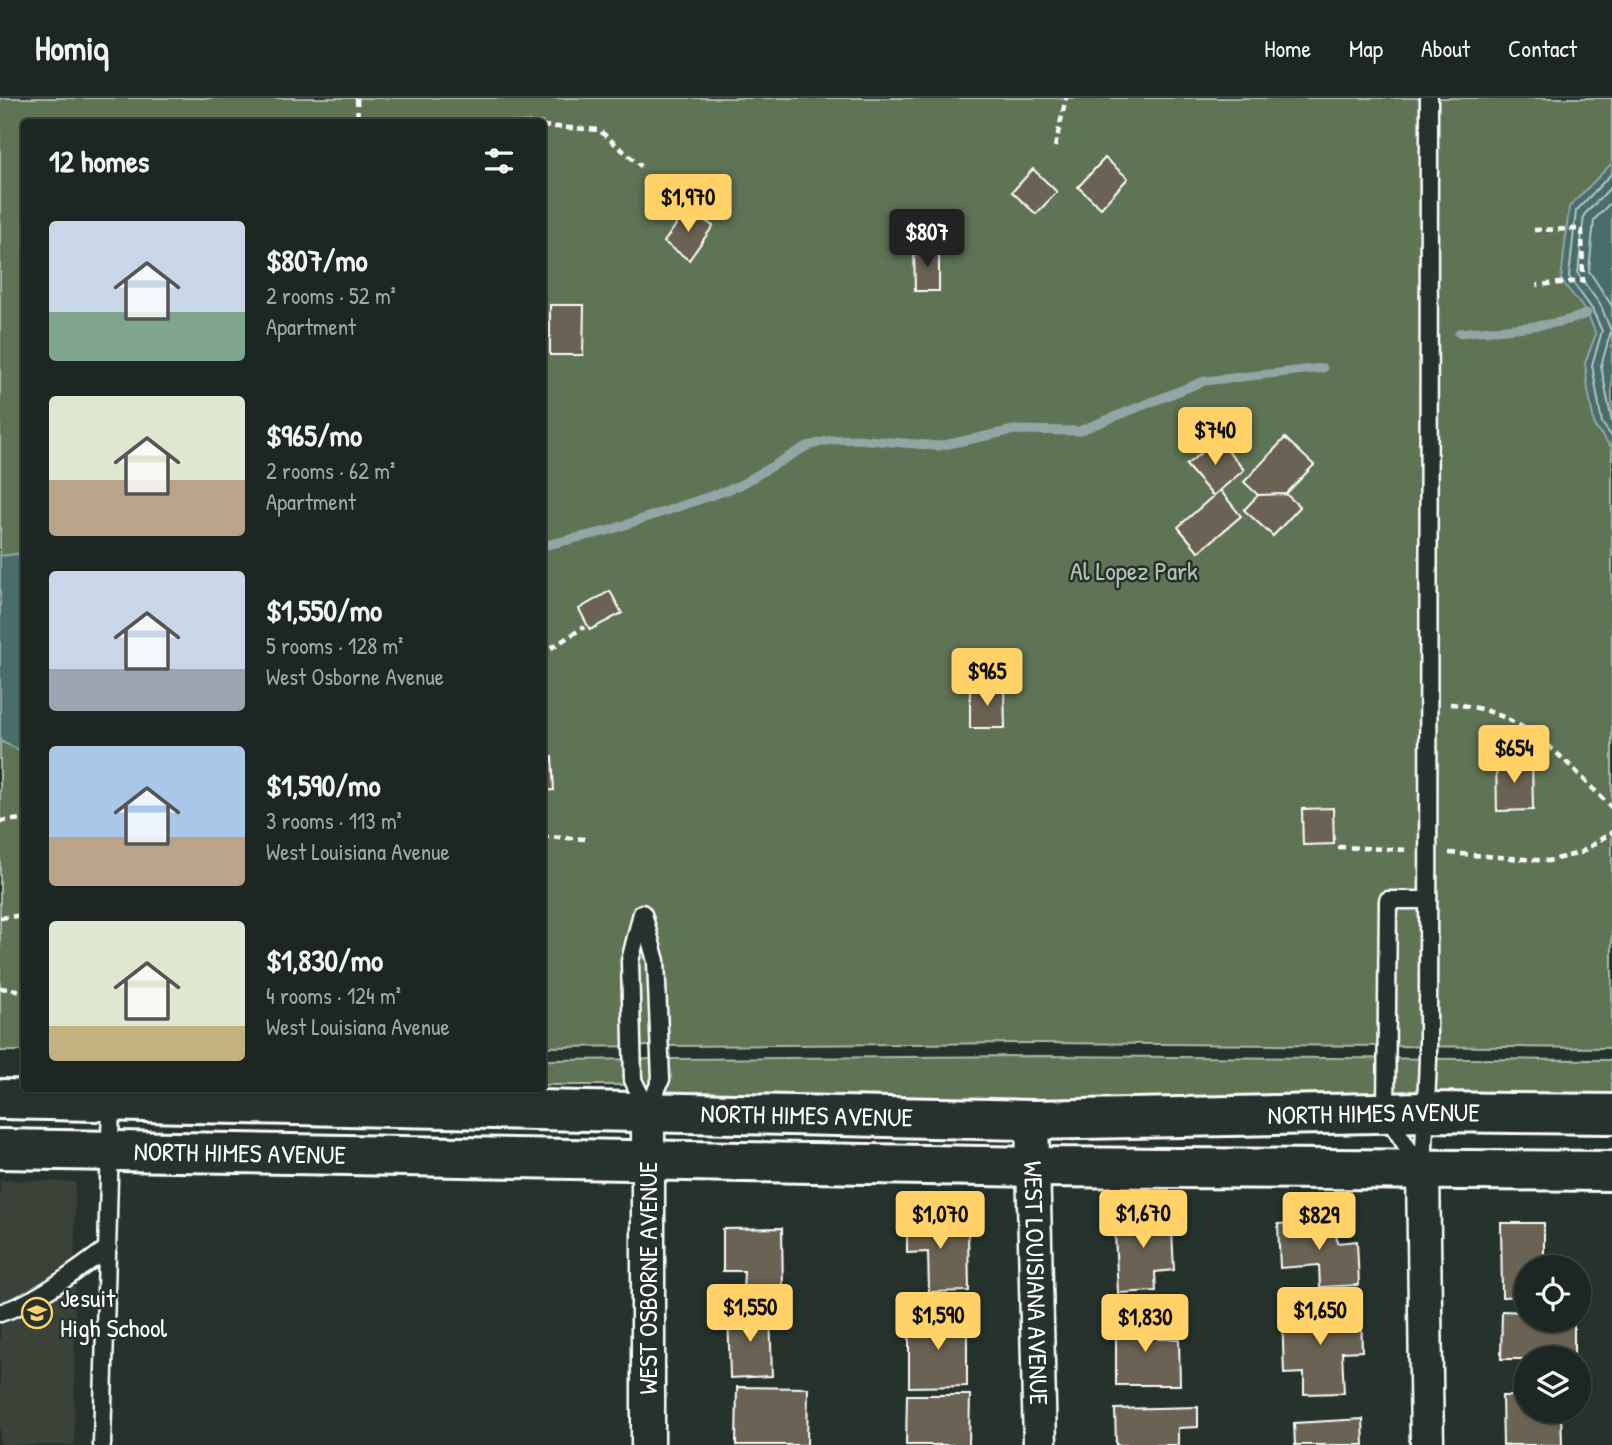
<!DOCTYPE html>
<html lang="en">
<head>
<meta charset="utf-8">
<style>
  :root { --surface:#1c2622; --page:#29322f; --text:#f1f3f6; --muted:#a0a5a5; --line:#3a4340; --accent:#ffd166 }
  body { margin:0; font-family:"Patrick Hand",sans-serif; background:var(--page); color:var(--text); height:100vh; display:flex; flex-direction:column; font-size:26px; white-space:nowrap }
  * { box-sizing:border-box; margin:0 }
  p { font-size:23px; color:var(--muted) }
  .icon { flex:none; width:38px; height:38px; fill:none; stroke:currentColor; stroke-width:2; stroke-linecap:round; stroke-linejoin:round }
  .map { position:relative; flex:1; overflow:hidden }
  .panel { position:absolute; left:21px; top:21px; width:525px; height:973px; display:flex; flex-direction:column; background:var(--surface); border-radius:7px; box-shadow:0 2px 5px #0004,0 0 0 2px var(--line) }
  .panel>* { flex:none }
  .tools { position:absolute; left:1514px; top:1157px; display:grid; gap:14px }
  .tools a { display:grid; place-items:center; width:77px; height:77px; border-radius:50%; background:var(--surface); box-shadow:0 2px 5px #0004,0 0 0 2px var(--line); font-size:35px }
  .price { position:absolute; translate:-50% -60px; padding:0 16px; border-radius:7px; background:var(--accent); color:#111; font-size:23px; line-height:46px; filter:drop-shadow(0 2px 4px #0008) }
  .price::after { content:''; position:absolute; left:50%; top:42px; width:21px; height:16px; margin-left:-10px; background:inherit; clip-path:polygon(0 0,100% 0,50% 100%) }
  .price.selected { background:#222; color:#fff }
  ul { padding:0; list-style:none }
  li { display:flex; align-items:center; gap:21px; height:175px; padding:0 28px }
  li span { display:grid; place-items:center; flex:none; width:196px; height:140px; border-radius:7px; color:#555 }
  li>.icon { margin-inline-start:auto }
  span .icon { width:84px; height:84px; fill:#fffc; stroke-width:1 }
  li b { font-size:30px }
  h2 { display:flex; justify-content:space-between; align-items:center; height:84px; padding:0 28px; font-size:30px }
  header { display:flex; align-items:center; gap:42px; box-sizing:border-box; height:98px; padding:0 35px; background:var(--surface); border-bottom:2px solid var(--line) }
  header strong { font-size:33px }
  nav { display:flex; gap:38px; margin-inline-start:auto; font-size:24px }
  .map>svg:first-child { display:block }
  .built { fill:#3a4238 }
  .green { fill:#5f7355; stroke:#afb9aa; stroke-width:2 }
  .water { fill:#486d6b; stroke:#91a7a6; stroke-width:2 }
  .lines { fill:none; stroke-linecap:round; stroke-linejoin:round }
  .shore { stroke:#b6c5c4; stroke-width:2 }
  .stream { stroke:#91a7a6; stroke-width:9 }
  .building { fill:#6a6453; stroke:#fff; stroke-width:2 }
  .service-casing { stroke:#fff; stroke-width:21 }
  .minor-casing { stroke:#fff; stroke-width:37 }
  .tertiary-casing { stroke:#fff; stroke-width:44 }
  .path { stroke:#fff; stroke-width:4.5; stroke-dasharray:7 5; stroke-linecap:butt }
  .service { stroke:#26332d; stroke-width:16 }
  .minor { stroke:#26332d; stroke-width:32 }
  .tertiary { stroke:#26332d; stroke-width:38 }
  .labels { text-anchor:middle; stroke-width:5; stroke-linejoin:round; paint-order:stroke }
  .park-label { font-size:26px; fill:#b7c0b2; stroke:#26332d }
  .street-label { font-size:26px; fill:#fff; stroke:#26332d }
  .poi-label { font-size:26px; fill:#fff; stroke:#26332d; text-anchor:start }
</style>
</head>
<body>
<header>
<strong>Homiq</strong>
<nav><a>Home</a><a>Map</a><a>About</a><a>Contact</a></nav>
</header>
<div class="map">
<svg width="1612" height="1347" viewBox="0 0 1612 1347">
  <rect width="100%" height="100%" fill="#26332d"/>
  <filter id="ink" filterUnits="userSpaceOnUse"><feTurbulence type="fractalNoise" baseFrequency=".0143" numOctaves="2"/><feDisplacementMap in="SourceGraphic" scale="14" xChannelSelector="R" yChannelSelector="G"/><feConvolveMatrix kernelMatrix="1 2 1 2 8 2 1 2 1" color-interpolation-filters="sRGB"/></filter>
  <g filter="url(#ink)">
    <path class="built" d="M0 1082 75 1084 74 1347H0Z"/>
    <path class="green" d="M0 0H1612V950L1040 945 543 949 542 24H24V953H0Z
      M1040 958 1603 962H1612V1002L1032 1007 628 998 627 987H543V962Z"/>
    <path class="water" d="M1612 65V350L1595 329 1588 292 1585 265 1596 236 1587 215 1561 182 1569 109Z
      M24 455V654L0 643V458Z"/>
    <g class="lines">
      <path class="shore" d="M1612 75 1576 113 1569 179 1592 211 1602 233 1592 267 1602 325 1612 339
        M1612 88 1584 117 1578 176 1601 208 1611 233 1601 268 1612 324
        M1612 103 1594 122 1589 173 1612 208"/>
      <path class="stream" d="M1459 235C1492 231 1559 230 1587 215
        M542 448 607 433 719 395 740 387 807 348 831 342 856 341 939 348 1014 332 1079 333 1204 283 1323 270"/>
    </g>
    <path class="building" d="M1105 60 1128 80 1101 110 1078 89Z
      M1033 71 1057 94 1036 116 1012 94Z
      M687 111 713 128 689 162 664 144Z
      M914 149H939V193H915Z
      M550 207H584L583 257H550Z
      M1285 340 1314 367 1286 396 1258 397 1244 384Z
      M1218 341 1244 372 1213 398 1186 367Z
      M1220 392 1241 418 1199 454 1178 429Z
      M1286 396 1300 409 1273 438 1244 412 1258 397Z
      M610 493 622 515 590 532 579 511Z
      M970 589H1004L1005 630H970Z
      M542 658H552L554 692 542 693Z
      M1496 661H1532L1533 712 1497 713Z
      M1333 710 1334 746 1303 747 1302 711Z
      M947 1113V1134L968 1132 969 1193 929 1194 928 1154 907 1155V1115Z
      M1171 1114 1174 1172 1155 1174 1156 1193 1118 1195 1114 1117Z
      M1336 1123 1337 1145 1357 1143 1359 1187 1320 1189 1319 1167 1280 1170 1278 1126Z
      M1501 1125H1544V1169H1526V1198L1502 1199Z
      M782 1130 783 1194H743L744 1173H723V1131Z
      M1361 1212 1362 1253 1342 1254 1344 1295 1304 1296V1275L1284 1276 1282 1214Z
      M728 1213H770L772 1278 730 1280Z
      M1502 1213 1526 1214V1222H1574V1260H1526L1525 1285V1261H1501Z
      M909 1219H967V1288L909 1289Z
      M1116 1219H1158V1241H1179L1180 1287H1116Z
      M737 1289 808 1290 807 1347H736Z
      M907 1297H970L969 1347H906Z
      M1502 1298H1526V1312H1561L1562 1347H1503Z
      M1198 1309V1329L1178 1330V1347H1116L1115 1311Z
      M1363 1321 1364 1347H1295L1294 1325Z"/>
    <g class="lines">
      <g class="service-casing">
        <path id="service" d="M642 815 630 863 633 982 648 1013
          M643 816 656 863 661 981 648 1013
          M1420 1069 1386 1016 1388 802H1427
          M1423 1072 1428 962 1429 0
          M0 1215C41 1202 74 1174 108 1150
          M102 1347 111 1003"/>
      </g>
      <g class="minor-casing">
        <g id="minor">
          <path d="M648 1013V1347"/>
          <path id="s1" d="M1032 1022 1040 1347"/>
          <path d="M1423 1073 1427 1347"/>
        </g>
      </g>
      <g class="tertiary-casing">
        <g id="tertiary">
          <path id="s2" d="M0 1001 1032 1022 1427 1014 1612 1016"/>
          <path id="s3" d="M0 1051 1035 1069 1612 1073"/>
        </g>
      </g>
      <path class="path" d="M357 0 358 24
        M542 28 599 32 641 68
        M1055 49 1066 0
        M1534 132 1582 131 1583 183 1537 187
        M551 550 584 529
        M1450 606C1524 611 1564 662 1612 710
        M0 723 24 721
        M542 739 587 741
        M1338 749 1409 752
        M1449 755 1548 763 1580 755 1612 734
        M0 820 24 817
        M0 890 24 893"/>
      <use href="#service" class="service"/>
      <use href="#minor" class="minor"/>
      <use href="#tertiary" class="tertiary"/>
    </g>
  </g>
  <defs>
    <g id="school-ring" transform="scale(1.575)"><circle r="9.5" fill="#26332d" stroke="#ffd166" stroke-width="1.5"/><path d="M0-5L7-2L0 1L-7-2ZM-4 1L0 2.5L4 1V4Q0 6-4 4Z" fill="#ffd166"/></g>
  </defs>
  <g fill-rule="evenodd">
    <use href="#school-ring" x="37" y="1215"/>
  </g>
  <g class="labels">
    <g class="park-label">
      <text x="1134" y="482">Al Lopez Park</text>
    </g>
    <g class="street-label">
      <text dy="9" stroke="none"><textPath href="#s2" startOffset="1374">NORTH HIMES AVENUE</textPath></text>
      <text dy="9" stroke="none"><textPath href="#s2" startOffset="807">NORTH HIMES AVENUE</textPath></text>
      <text dy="9" stroke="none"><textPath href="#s3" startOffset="240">NORTH HIMES AVENUE</textPath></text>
      <text transform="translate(648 1180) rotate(-90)" y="9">WEST OSBORNE AVENUE</text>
      <text dy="9" stroke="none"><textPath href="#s1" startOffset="163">WEST LOUISIANA AVENUE</textPath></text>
    </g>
    <g class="poi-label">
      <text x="60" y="1209">Jesuit<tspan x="60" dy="30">High School</tspan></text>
    </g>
  </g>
</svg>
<div class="tools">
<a><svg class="icon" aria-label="locate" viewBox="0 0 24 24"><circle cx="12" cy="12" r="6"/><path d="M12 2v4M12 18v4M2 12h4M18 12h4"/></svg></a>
<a><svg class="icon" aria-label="layers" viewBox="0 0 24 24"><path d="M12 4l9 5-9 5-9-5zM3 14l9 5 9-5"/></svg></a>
</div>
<b class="price" style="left:688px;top:136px">$1,970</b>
<b class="price selected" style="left:927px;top:171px">$807</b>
<b class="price" style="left:1215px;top:369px">$740</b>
<b class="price" style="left:987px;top:610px">$965</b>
<b class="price" style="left:1514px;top:687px">$654</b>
<b class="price" style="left:1143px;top:1152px">$1,670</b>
<b class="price" style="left:940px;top:1153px">$1,070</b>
<b class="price" style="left:1319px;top:1154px">$829</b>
<b class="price" style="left:750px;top:1246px">$1,550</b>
<b class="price" style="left:1320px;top:1249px">$1,650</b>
<b class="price" style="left:938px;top:1254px">$1,590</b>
<b class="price" style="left:1145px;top:1256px">$1,830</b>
<section class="panel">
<h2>12 homes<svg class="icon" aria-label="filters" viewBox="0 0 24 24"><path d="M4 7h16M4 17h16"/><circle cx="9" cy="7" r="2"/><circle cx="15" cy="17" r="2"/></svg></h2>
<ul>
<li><span style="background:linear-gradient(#c9d6e8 65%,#7fa58c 0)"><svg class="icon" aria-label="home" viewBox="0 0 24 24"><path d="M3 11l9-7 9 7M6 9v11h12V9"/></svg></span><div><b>$807/mo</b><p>2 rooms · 52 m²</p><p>Apartment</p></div></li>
<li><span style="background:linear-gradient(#dfe7d0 60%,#b9a48a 0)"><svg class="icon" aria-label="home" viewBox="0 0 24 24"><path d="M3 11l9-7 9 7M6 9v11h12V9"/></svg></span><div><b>$965/mo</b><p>2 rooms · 62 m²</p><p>Apartment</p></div></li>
<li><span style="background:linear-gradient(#c9d6e8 70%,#9aa5b1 0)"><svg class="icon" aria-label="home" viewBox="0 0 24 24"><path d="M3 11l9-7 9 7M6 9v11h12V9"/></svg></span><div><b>$1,550/mo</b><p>5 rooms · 128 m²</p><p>West Osborne Avenue</p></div></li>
<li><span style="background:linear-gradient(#a9c7e8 65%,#b9a48a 0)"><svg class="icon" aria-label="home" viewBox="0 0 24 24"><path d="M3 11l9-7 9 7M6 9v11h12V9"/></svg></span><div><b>$1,590/mo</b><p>3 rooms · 113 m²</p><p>West Louisiana Avenue</p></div></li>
<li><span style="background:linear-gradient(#dfe7d0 75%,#c2b280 0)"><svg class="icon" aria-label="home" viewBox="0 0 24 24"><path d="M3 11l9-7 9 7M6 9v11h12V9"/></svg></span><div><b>$1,830/mo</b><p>4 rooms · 124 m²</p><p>West Louisiana Avenue</p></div></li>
</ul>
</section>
</div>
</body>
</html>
